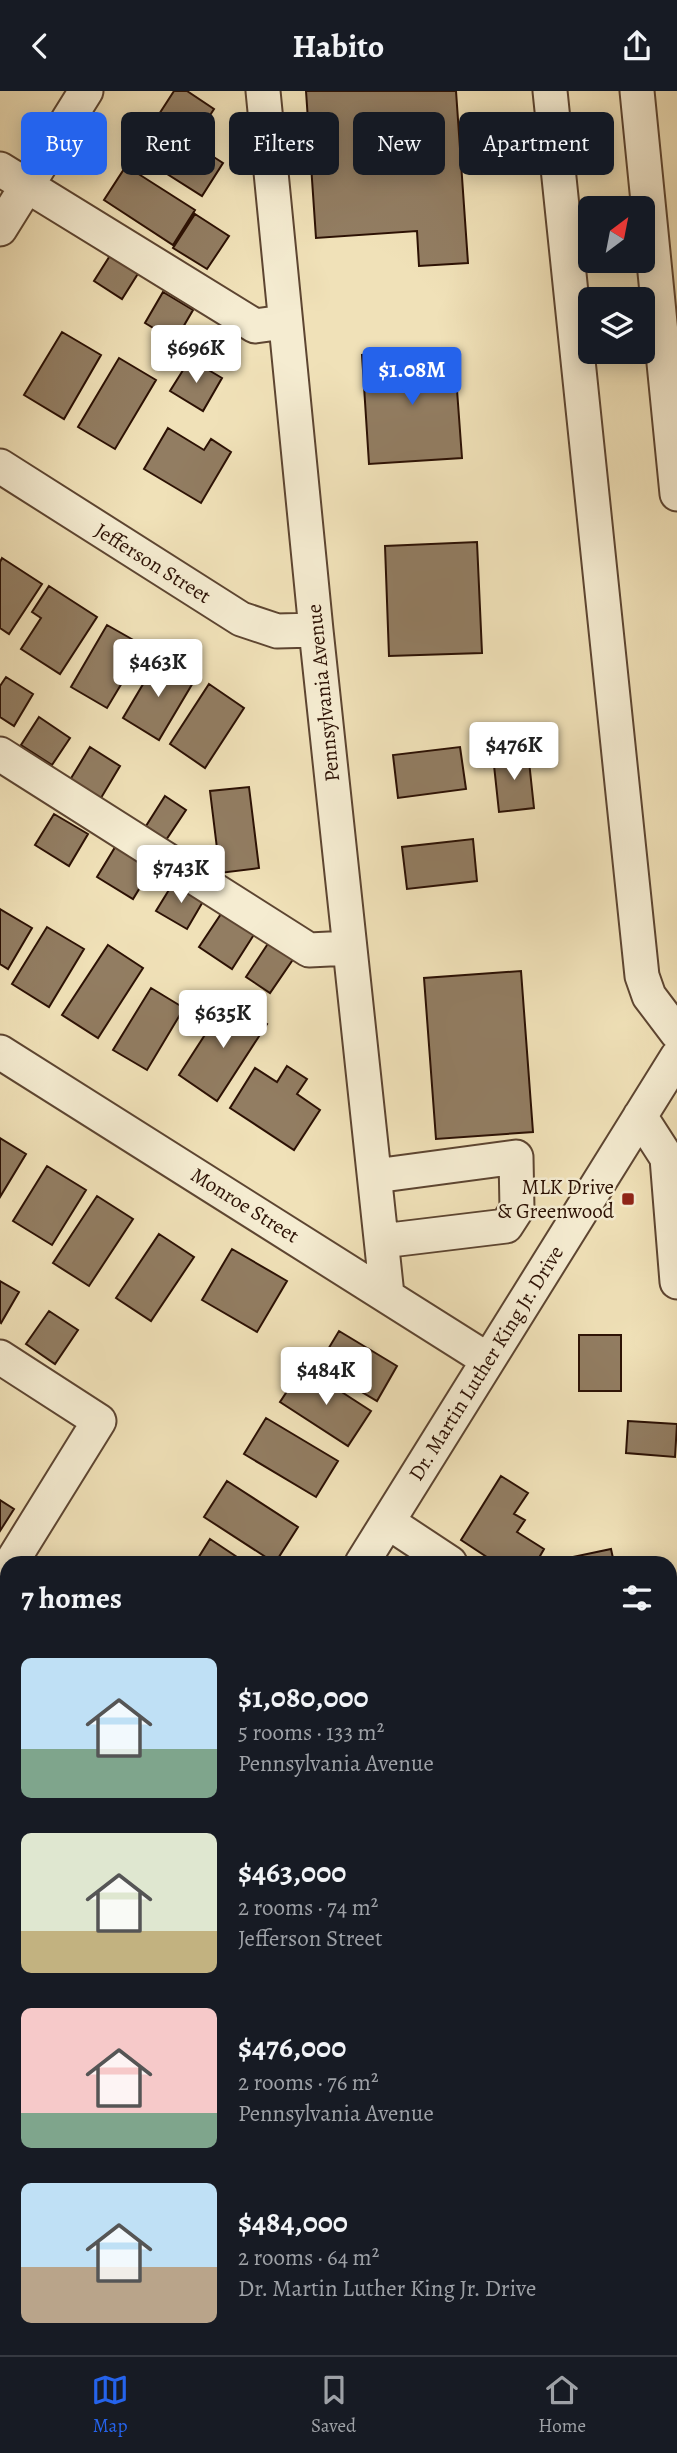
<!DOCTYPE html>
<html lang="en">
<head>
<meta charset="utf-8">
<style>
  :root { --surface:#171b24; --page:#242831; --text:#f1f3f6; --muted:#9ea1a6; --line:#363941; --accent:#2563eb }
  body { margin:0; font-family:Alegreya,serif; background:var(--page); color:var(--text); height:100vh; display:flex; flex-direction:column; font-size:26px; white-space:nowrap }
  * { box-sizing:border-box; margin:0 }
  p { font-size:23px; color:var(--muted) }
  .icon { flex:none; width:38px; height:38px; fill:none; stroke:currentColor; stroke-width:2; stroke-linecap:round; stroke-linejoin:round }
  .map { position:relative; flex:1; overflow:hidden }
  .drawer { position:absolute; left:0px; top:1465px; width:677px; height:800px; display:flex; flex-direction:column; background:var(--surface); border-radius:21px 21px 0 0; box-shadow:0 4px 18px #0003 }
  .drawer>* { flex:none }
  .guide { position:absolute; left:21px; top:21px; width:635px; height:63px; display:flex; gap:14px }
  .needle { width:46px; rotate:32deg }
  .fabs { position:absolute; left:578px; top:105px; display:grid; gap:14px }
  .fabs a { display:grid; place-items:center; width:77px; height:77px; border-radius:10px; background:var(--surface); box-shadow:0 4px 18px #0003; font-size:35px }
  .price { position:absolute; translate:-50% -60px; padding:0 16px; border-radius:7px; background:#fff; color:#222; font-size:23px; line-height:46px; filter:drop-shadow(0 2px 4px #0008) }
  .price::after { content:''; position:absolute; left:50%; top:42px; width:21px; height:16px; margin-left:-10px; background:inherit; clip-path:polygon(0 0,100% 0,50% 100%) }
  .price.active { background:var(--accent); color:#fff }
  ul { padding:0; list-style:none }
  li { display:flex; align-items:center; gap:21px; height:175px; padding:0 21px }
  li span { display:grid; place-items:center; flex:none; width:196px; height:140px; border-radius:10px; color:#555 }
  li>.icon { margin-inline-start:auto }
  span .icon { width:84px; height:84px; fill:#fffc; stroke-width:1 }
  li b { font-size:30px }
  h2 { display:flex; justify-content:space-between; align-items:center; height:84px; padding:0 21px; font-size:30px }
  .chip { padding:0 24px; border-radius:10px; background:var(--surface); box-shadow:0 4px 18px #0003; font-size:24px; line-height:63px }
  .chip.active { background:var(--accent); color:#fff }
  header { display:flex; justify-content:space-between; align-items:center; height:91px; padding:0 21px; background:var(--surface); font-size:32px; font-weight:700 }
  .tabs { display:flex; justify-content:space-around; align-items:center; height:98px; border-top:2px solid var(--line); background:var(--surface); font-size:19px; color:var(--muted) }
  .tabs a { display:grid; justify-items:center; gap:4px }
  .tabs .active { color:var(--accent) }
  .map>svg:first-child { display:block }
  .building { fill:#927d62; stroke:#2c1104; stroke-width:2 }
  .lines { fill:none; stroke-linecap:round; stroke-linejoin:round }
  .minor-casing { stroke:#5d4531; stroke-width:37 }
  .path { stroke:#2c1104; stroke-width:4.5; stroke-dasharray:5 3.5; stroke-linecap:butt }
  .minor { stroke:#f5ecd1; stroke-width:33 }
  .poi-dot { fill:#8f2418; stroke:#f5ecd1; stroke-width:2.5 }
  .labels { text-anchor:middle; stroke-width:5; stroke-linejoin:round; paint-order:stroke }
  .street-label { font-size:21px; fill:#2c1104; stroke:#f5ecd1 }
  .poi-label { font-size:21px; fill:#2c1104; stroke:#f5ecd1; text-anchor:end }
</style>
</head>
<body>
<header><svg class="icon" aria-label="back" viewBox="0 0 24 24"><path d="M15 5l-7 7 7 7"/></svg>Habito<svg class="icon" aria-label="share" viewBox="0 0 24 24"><path d="M12 15V3M7 8l5-5 5 5M5 13v7h14v-7"/></svg></header>
<div class="map">
<svg width="677" height="2264" viewBox="0 0 677 2264">
  <rect width="100%" height="100%" fill="#f0e1b8"/>
  <filter id="stains"><feTurbulence type="fractalNoise" baseFrequency=".00286" numOctaves="4"/><feColorMatrix values="0 0 0 0 .2 0 0 0 0 .09 0 0 0 0 .02 0 0 0 .5 -.17"/></filter>
  <radialGradient id="worn" r=".72"><stop offset=".6" stop-color="#630" stop-opacity="0"/><stop offset="1" stop-color="#630" stop-opacity=".3"/></radialGradient>
  <path class="building" d="M174 0H187L214 18 192 52 223 72 202 105 134 62Z
    M306 0H456L468 172 419 175 417 140 316 147Z
    M126 75 195 119 173 154 104 109Z
    M195 123 229 145 207 178 173 157Z
    M111 163 139 181 122 208 94 190Z
    M163 201 193 219 175 250 145 232Z
    M62 241 101 264 64 328 24 304Z
    M454 258 462 367 369 373 362 264Z
    M119 267 156 289 115 358 78 336Z
    M190 268 222 287 203 320 170 300Z
    M168 337 204 359 211 348 231 361 201 412 144 378Z
    M477 451 482 562 389 565 385 455Z
    M2 467 42 493 9 543 0 537V471Z
    M49 495 97 526 60 583 21 558 41 527 32 521Z
    M107 534 144 555 107 617 71 596Z
    M158 568 194 590 159 649 123 627Z
    M6 586 33 603 14 635 0 626V595Z
    M209 593 244 617 205 677 170 653Z
    M39 626 70 647 52 674 21 654Z
    M90 656 120 675 101 707 70 689Z
    M460 656 466 698 398 707 393 664Z
    M528 661 534 717 499 721 493 665Z
    M249 696 259 777 220 782 210 700Z
    M165 705 186 719 166 749 146 735Z
    M54 723 88 743 69 775 35 754Z
    M473 748 477 790 407 798 402 756Z
    M117 753 153 775 133 808 97 786Z
    M175 789 205 807 187 838 156 820Z
    M0 818 32 837 8 878 0 873Z
    M223 820 255 842 232 878 199 856Z
    M47 836 84 858 49 916 12 893Z
    M269 851 294 867 270 902 246 886Z
    M108 854 143 877 98 947 62 924Z
    M521 880 533 1041 436 1048 424 887Z
    M151 897 184 917 147 979 113 959Z
    M228 908 267 933 217 1010 179 984Z
    M287 975 307 988 297 1003 320 1019 294 1059 230 1017 255 977 277 991Z
    M0 1047 26 1063 0 1106Z
    M47 1075 86 1099 52 1154 13 1130Z
    M97 1105 133 1128 89 1195 53 1172Z
    M159 1143 194 1166 151 1230 116 1207Z
    M232 1158 287 1190 257 1241 202 1209Z
    M0 1190 19 1201 1 1232 0 1231Z
    M49 1220 78 1239 55 1273 26 1253Z
    M339 1240 397 1275 377 1310 318 1275Z
    M579 1244H621V1300H579Z
    M303 1276 371 1320 348 1355 280 1311Z
    M266 1327 338 1370 316 1406 244 1363Z
    M628 1330 677 1333 675 1366 626 1362Z
    M501 1385 528 1402 514 1423 525 1429 517 1441 544 1458 536 1472H496L461 1449Z
    M227 1390 298 1436 275 1472 204 1426Z
    M0 1409 14 1418 0 1440Z
    M210 1448 246 1472H195Z
    M611 1458 614 1472H569L568 1467Z
    M677 1602V1677L670 1678V1603Z
    M0 1758 7 1763V1811L0 1807Z
    M0 1830 7 1834V1885L5 1888 0 1885Z
    M0 2222 7 2227V2258H43L39 2264H0Z
    M325 2258H366L361 2264H335Z
    M379 2258H404L414 2264H375Z"/>
  <g class="lines">
    <g class="minor-casing">
      <path id="minor" d="M263 0 316 539 387 1204
        M550 0 642 885 649 905 677 942
        M637 0 677 403
        M0 78 255 235 284 231
        M0 138 86 0
        M0 375 241 528 277 540 316 539
        M0 663 309 859 350 857
        M0 961 488 1269
        M640 1025 667 1067 677 1191
        M375 1085 516 1066 517 1118 506 1135 382 1150
        M0 1266 99 1330 11 1472
        M388 1431 450 1472
        M362 1472 677 966
        M0 1564 7 1569
        M670 1994 677 1999
        M0 2053 7 2042
        M0 2156 7 2161
        M158 2258 168 2264
        M625 2258 636 2264"/>
    </g>
    <path class="path" d="M670 1696 677 1695
      M670 1773 677 1772
      M670 1861H677"/>
    <use href="#minor" class="minor"/>
  </g>
  <rect class="poi-dot" x="621" y="1101" width="14" height="14" rx="3.5"/>
  <g class="labels">
    <g class="street-label">
      <text transform="translate(153 472) rotate(32)" y="7">Jefferson Street</text>
      <text transform="translate(323 602) rotate(-96)" y="7">Pennsylvania Avenue</text>
      <text transform="translate(245 1114) rotate(32)" y="7">Monroe Street</text>
      <text transform="translate(486 1272) rotate(-58)" y="7">Dr. Martin Luther King Jr. Drive</text>
    </g>
    <g class="poi-label">
      <text x="614" y="1103">MLK Drive<tspan x="614" dy="24">&amp; Greenwood</tspan></text>
    </g>
  </g>
  <rect width="100%" height="100%" filter="url(#stains)"/>
  <rect width="100%" height="100%" fill="url(#worn)"/>
</svg>
<div class="fabs">
<a><svg class="needle" viewBox="-14 -14 28 28"><path d="M0-13l5 13h-10z" fill="#e53935"/><path d="M0 13l5-13h-10z" fill="#9ea1a6"/></svg></a>
<a><svg class="icon" aria-label="layers" viewBox="0 0 24 24"><path d="M12 4l9 5-9 5-9-5zM3 14l9 5 9-5"/></svg></a>
</div>
<b class="price" style="left:196px;top:294px">$696K</b>
<b class="price active" style="left:412px;top:316px">$1.08M</b>
<b class="price" style="left:158px;top:608px">$463K</b>
<b class="price" style="left:514px;top:691px">$476K</b>
<b class="price" style="left:181px;top:814px">$743K</b>
<b class="price" style="left:223px;top:959px">$635K</b>
<b class="price" style="left:326px;top:1316px">$484K</b>
<div class="guide">
<a class="chip active">Buy</a>
<a class="chip">Rent</a>
<a class="chip">Filters</a>
<a class="chip">New</a>
<a class="chip">Apartment</a>
</div>
<section class="drawer">
<h2>7 homes<svg class="icon" aria-label="filters" viewBox="0 0 24 24"><path d="M4 7h16M4 17h16"/><circle cx="9" cy="7" r="2"/><circle cx="15" cy="17" r="2"/></svg></h2>
<ul>
<li><span style="background:linear-gradient(#bfe0f5 65%,#7fa58c 0)"><svg class="icon" aria-label="home" viewBox="0 0 24 24"><path d="M3 11l9-7 9 7M6 9v11h12V9"/></svg></span><div><b>$1,080,000</b><p>5 rooms · 133 m²</p><p>Pennsylvania Avenue</p></div></li>
<li><span style="background:linear-gradient(#dfe7d0 70%,#c2b280 0)"><svg class="icon" aria-label="home" viewBox="0 0 24 24"><path d="M3 11l9-7 9 7M6 9v11h12V9"/></svg></span><div><b>$463,000</b><p>2 rooms · 74 m²</p><p>Jefferson Street</p></div></li>
<li><span style="background:linear-gradient(#f6c9c9 75%,#7fa58c 0)"><svg class="icon" aria-label="home" viewBox="0 0 24 24"><path d="M3 11l9-7 9 7M6 9v11h12V9"/></svg></span><div><b>$476,000</b><p>2 rooms · 76 m²</p><p>Pennsylvania Avenue</p></div></li>
<li><span style="background:linear-gradient(#bfe0f5 60%,#b9a48a 0)"><svg class="icon" aria-label="home" viewBox="0 0 24 24"><path d="M3 11l9-7 9 7M6 9v11h12V9"/></svg></span><div><b>$484,000</b><p>2 rooms · 64 m²</p><p>Dr. Martin Luther King Jr. Drive</p></div></li>
</ul>
</section>
</div>
<nav class="tabs">
<a class="active"><svg class="icon" aria-label="map" viewBox="0 0 24 24"><path d="M3 6l6-2 6 2 6-2v14l-6 2-6-2-6 2zM9 4v14M15 6v14"/></svg>Map</a>
<a><svg class="icon" aria-label="saved" viewBox="0 0 24 24"><path d="M7 4h10v16l-5-4-5 4z"/></svg>Saved</a>
<a><svg class="icon" aria-label="home" viewBox="0 0 24 24"><path d="M3 11l9-7 9 7M6 9v11h12V9"/></svg>Home</a>
</nav>
</body>
</html>
